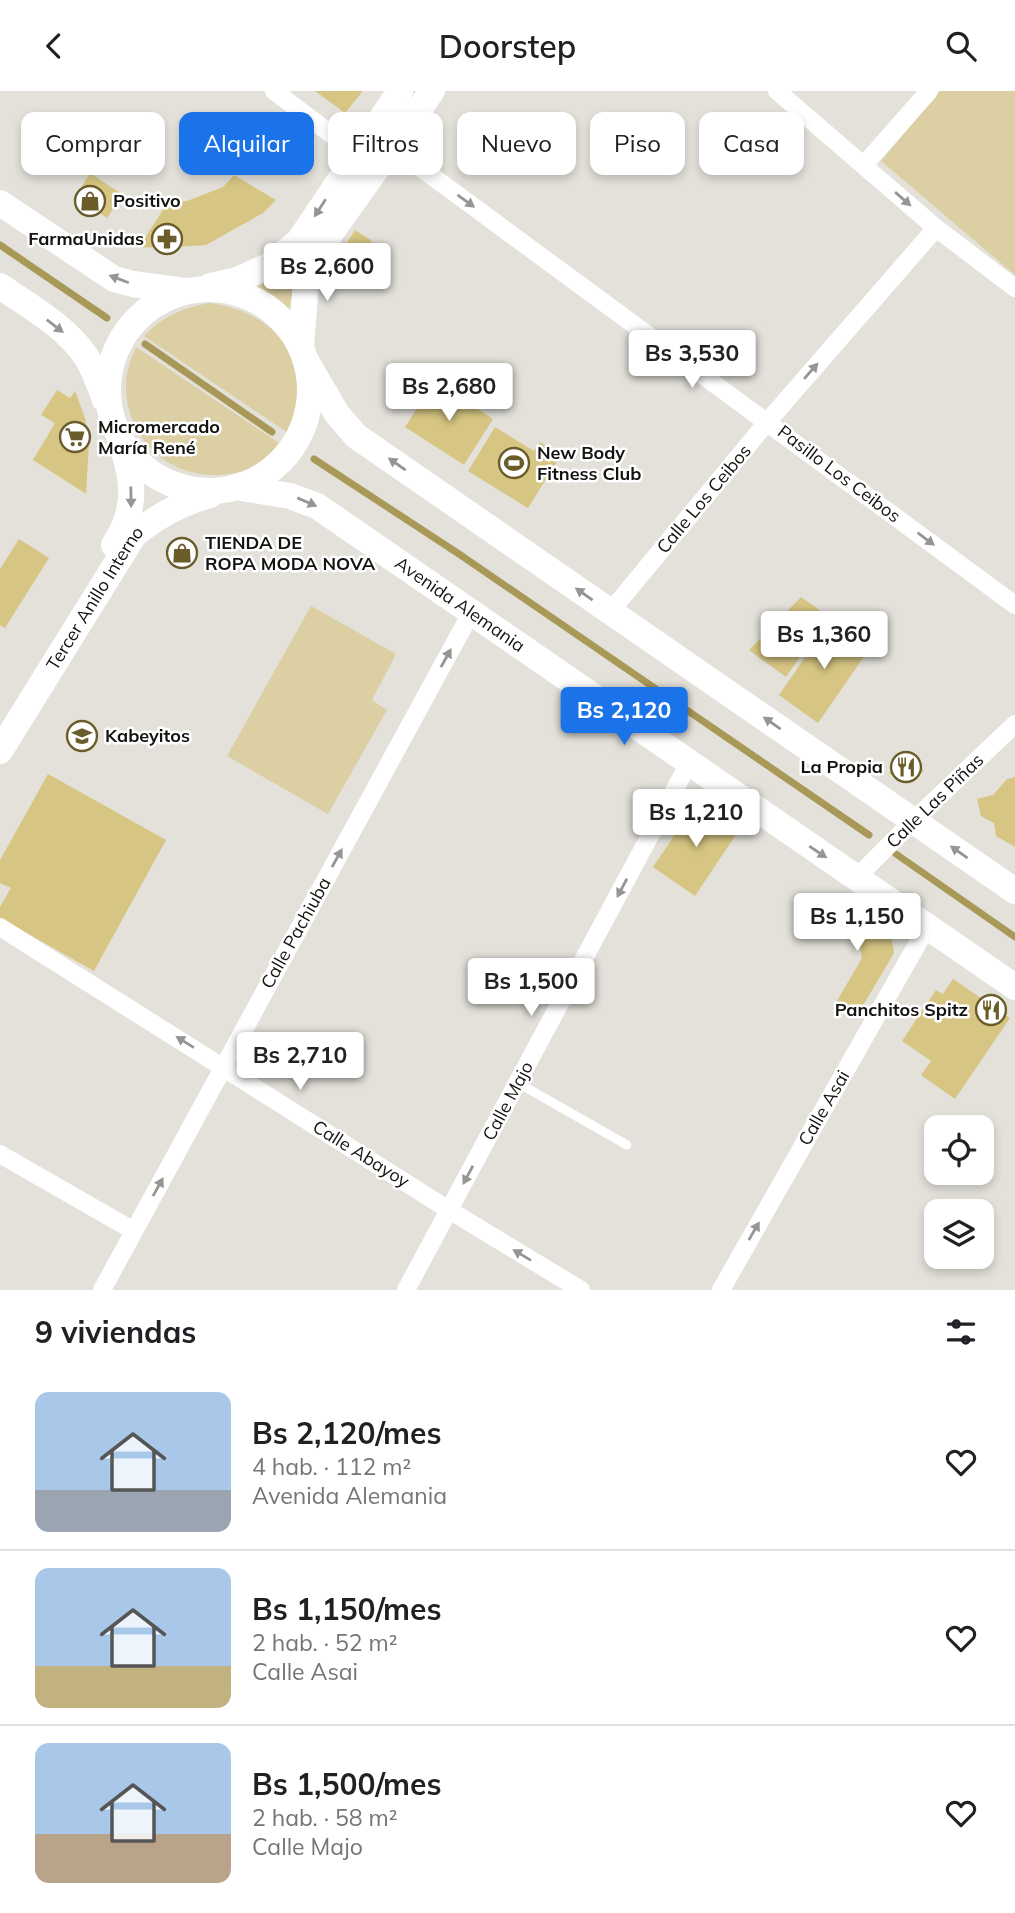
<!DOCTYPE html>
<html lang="es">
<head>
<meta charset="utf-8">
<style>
  :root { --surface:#fff; --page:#f2f2f2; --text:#202124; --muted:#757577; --line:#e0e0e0; --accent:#1a73e8 }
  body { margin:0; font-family:Mulish,sans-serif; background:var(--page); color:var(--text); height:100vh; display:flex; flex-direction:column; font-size:26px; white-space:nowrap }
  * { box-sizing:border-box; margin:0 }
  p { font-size:23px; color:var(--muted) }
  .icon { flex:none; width:38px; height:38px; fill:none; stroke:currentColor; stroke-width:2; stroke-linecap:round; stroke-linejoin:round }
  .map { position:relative; height:1199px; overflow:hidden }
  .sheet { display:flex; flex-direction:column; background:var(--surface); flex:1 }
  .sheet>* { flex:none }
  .banner { position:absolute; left:21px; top:21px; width:973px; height:63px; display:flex; gap:14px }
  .tools { position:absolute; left:924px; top:1024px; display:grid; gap:14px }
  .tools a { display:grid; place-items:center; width:70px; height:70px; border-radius:14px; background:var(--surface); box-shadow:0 4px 10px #0003; font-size:35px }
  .price { position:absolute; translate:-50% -60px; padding:0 16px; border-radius:7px; background:#fff; color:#222; font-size:23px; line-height:46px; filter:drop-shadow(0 2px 4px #0008) }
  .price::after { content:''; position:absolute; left:50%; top:42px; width:21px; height:16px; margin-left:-10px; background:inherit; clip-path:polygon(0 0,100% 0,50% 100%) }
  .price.on { background:var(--accent); color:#fff }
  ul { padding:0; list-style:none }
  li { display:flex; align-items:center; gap:21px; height:175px; padding:0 35px }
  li+li { border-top:2px solid var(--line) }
  li span { display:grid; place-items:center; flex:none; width:196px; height:140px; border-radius:14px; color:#555 }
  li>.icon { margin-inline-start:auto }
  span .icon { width:84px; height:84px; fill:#fffc; stroke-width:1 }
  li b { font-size:30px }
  h2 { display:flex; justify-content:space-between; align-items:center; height:84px; padding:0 35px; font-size:30px }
  .pill { padding:0 24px; border-radius:14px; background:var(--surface); box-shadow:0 4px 10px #0003; font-size:24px; line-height:63px }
  .pill.on { background:var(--accent); color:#fff }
  header { display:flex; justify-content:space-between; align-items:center; height:91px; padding:0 35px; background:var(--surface); font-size:32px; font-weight:600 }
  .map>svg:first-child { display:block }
  .green { fill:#dbcfa3 }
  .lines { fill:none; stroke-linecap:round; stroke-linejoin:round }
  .stream { stroke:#a99958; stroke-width:7 }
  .building { fill:#d7c683 }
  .lane { stroke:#fff; stroke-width:9 }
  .street { stroke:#fff; stroke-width:18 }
  .secondary { stroke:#fff; stroke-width:26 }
  .oneway { fill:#959593 }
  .labels { text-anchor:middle; stroke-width:5; stroke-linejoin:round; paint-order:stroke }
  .poi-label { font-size:18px; font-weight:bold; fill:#131310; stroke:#fff; text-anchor:start }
  .street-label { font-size:18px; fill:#131310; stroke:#fff }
</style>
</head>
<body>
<header><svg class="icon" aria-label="back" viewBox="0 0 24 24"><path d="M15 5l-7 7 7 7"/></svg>Doorstep<svg class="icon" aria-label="search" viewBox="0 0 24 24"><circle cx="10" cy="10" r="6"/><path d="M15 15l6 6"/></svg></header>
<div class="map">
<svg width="1015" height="1199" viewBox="0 0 1015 1199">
  <rect width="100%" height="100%" fill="#e3e1da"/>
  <path class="green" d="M940 0H1015V184L881 70Z
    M299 170 288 223 275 208 254 198Z
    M209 212C276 220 323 276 288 342L144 245C163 225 183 217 209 212Z
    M136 256 279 352C274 358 270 365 265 369 251 380 230 384 213 384 163 383 125 343 126 293 126 280 131 268 136 256Z
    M311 515 396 563 372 609 387 619 328 723 227 665Z"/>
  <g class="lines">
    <path class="stream" d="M0 154 107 227
      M145 253 272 341
      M314 368 459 463 869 744
      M896 763 1015 846"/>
  </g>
  <path class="building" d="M315 0H363L345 22Z
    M90 82 123 104 107 127 80 109 78 102Z
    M234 84 276 109 263 122 206 154 162 157 139 156 168 111 187 110 223 96Z
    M355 139 372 150 351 184 334 173Z
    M435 290 493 328 464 374 405 336Z
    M57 299 70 307 75 300 85 327 89 351 86 403 33 369 55 332 41 324Z
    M495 336 534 360 540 351 561 364 528 417 468 380Z
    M19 448 49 467 5 537 0 534V478Z
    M801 506 828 525 786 586 749 559Z
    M831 529 870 557 818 632 779 604Z
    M78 629 98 640 86 661 66 649Z
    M904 664 924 679 916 688 901 691 889 682Z
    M48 683 166 749 94 880 0 827V816L11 797 0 792V769Z
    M1015 686V756L996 745 994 732 981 725 977 708 993 704 1007 688Z
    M704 715 739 739 695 805 653 776 691 720Z
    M824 804 892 849 894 862 855 928 834 915 862 867 860 856 811 824Z
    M953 888 1010 927 955 1008 921 984 931 970 902 950 936 899 943 903Z"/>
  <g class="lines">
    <path class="lane" d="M518 992 627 1054"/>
    <path class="street" d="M274 0 356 62
      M777 0 936 137 1015 197
      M391 55 1015 514
      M864 74 929 0
      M610 521 768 330 936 137
      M856 787 913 730 1015 633
      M0 836 449 1119 581 1199
      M0 1063 134 1140
      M102 1199 471 522
      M406 1199 689 672
      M721 1199 927 836"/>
    <g class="secondary">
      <path d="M0 112 114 188 133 193 184 200"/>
      <path d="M0 195C29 215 64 234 85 264 94 277 99 293 105 309"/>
      <path d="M211 195 237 189 268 175 299 150 400 0"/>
      <circle cx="209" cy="299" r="101"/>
      <path d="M301 256 306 191 318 160 432 0"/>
      <path d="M305 268 337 323 356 345 1015 800"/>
      <path id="s1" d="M241 397 290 405 317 415 1015 896"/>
      <path d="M114 454C136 421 135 392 122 355"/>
      <path id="s2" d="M0 660 134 444C157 425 181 412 210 404"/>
    </g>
  </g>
  <defs><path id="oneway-solid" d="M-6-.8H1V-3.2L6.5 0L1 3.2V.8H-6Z" transform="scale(1.75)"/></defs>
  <g class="oneway">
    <use href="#oneway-solid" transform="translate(903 108) rotate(41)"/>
    <use href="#oneway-solid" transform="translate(466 110) rotate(36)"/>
    <use href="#oneway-solid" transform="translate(320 117) rotate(123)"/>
    <use href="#oneway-solid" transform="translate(119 188) rotate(-159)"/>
    <use href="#oneway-solid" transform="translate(55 235) rotate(38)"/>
    <use href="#oneway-solid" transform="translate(811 280) rotate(-49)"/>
    <use href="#oneway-solid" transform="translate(397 373) rotate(-145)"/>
    <use href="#oneway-solid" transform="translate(131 406) rotate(89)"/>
    <use href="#oneway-solid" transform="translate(307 411) rotate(23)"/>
    <use href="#oneway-solid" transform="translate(926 448) rotate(37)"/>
    <use href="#oneway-solid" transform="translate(584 503) rotate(-145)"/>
    <use href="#oneway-solid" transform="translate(446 567) rotate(-61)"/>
    <use href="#oneway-solid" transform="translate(772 632) rotate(-145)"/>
    <use href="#oneway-solid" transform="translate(818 761) rotate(34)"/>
    <use href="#oneway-solid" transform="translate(959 761) rotate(-145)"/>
    <use href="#oneway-solid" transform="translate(337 767) rotate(-61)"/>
    <use href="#oneway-solid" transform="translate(622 797) rotate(118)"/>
    <use href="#oneway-solid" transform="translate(185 951) rotate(-148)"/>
    <use href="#oneway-solid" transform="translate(468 1084) rotate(118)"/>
    <use href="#oneway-solid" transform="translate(158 1096) rotate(-61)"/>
    <use href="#oneway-solid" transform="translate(754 1140) rotate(-60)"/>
    <use href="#oneway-solid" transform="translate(522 1164) rotate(-149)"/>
  </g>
  <defs>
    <g id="shop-ring" transform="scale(1.575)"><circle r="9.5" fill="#fff" stroke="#6a5d2a" stroke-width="1.5"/><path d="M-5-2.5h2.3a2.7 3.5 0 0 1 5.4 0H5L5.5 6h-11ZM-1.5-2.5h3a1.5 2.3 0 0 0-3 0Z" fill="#6a5d2a"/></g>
    <g id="pharmacy-ring" transform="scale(1.575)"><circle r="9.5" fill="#fff" stroke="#6a5d2a" stroke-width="1.5"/><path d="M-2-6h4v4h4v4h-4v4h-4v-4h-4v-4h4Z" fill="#6a5d2a"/></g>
    <g id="supermarket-ring" transform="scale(1.575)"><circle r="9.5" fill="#fff" stroke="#6a5d2a" stroke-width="1.5"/><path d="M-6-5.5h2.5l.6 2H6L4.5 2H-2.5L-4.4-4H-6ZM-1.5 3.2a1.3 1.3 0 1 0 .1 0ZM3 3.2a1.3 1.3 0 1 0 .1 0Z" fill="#6a5d2a"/></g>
    <g id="stadium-ring" transform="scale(1.575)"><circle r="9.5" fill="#fff" stroke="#6a5d2a" stroke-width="1.5"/><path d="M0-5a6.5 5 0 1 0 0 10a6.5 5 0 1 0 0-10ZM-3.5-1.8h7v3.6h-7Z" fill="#6a5d2a"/></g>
    <g id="school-ring" transform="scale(1.575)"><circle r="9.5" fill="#fff" stroke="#6a5d2a" stroke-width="1.5"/><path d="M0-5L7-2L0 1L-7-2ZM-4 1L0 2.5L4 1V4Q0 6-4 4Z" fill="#6a5d2a"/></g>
    <g id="restaurant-ring" transform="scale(1.575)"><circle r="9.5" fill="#fff" stroke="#6a5d2a" stroke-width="1.5"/><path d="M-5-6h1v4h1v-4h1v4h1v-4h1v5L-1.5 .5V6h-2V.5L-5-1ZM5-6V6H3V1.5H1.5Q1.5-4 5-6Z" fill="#6a5d2a"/></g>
  </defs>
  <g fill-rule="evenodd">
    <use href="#shop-ring" x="90" y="110"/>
    <use href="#pharmacy-ring" x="167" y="148"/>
    <use href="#supermarket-ring" x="75" y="346"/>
    <use href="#stadium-ring" x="514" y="372"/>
    <use href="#shop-ring" x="182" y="462"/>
    <use href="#school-ring" x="82" y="645"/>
    <use href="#restaurant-ring" x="906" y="676"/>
    <use href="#restaurant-ring" x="991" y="919"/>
  </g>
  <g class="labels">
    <g class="poi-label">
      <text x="113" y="116">Positivo</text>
      <text x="144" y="154" text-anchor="end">FarmaUnidas</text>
      <text x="98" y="342">Micromercado<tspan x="98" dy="21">María René</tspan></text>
      <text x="537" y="368">New Body<tspan x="537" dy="21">Fitness Club</tspan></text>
      <text x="205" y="458">TIENDA DE<tspan x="205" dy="21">ROPA MODA NOVA</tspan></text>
      <text x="105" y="651">Kabeyitos</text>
      <text x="883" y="682" text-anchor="end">La Propia</text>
      <text x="968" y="925" text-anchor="end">Panchitos Spitz</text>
    </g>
    <g class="street-label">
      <text transform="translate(839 383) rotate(37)" y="6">Pasillo Los Ceibos</text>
      <text transform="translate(704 408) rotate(-50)" y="6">Calle Los Ceibos</text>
      <text dy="6" stroke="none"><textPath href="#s2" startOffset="180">Tercer Anillo Interno</textPath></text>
      <text dy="6" stroke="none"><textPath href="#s1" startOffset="252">Avenida Alemania</textPath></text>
      <text transform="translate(935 710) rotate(-44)" y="6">Calle Las Piñas</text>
      <text transform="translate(296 842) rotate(-61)" y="6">Calle Pachiuba</text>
      <text transform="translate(508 1010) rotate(-62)" y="6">Calle Majo</text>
      <text transform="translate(824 1017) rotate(-60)" y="6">Calle Asai</text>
      <text transform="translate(361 1063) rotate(32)" y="6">Calle Abayoy</text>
    </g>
  </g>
</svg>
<div class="tools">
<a><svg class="icon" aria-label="locate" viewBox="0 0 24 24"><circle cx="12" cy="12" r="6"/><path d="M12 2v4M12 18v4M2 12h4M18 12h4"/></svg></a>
<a><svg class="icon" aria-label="layers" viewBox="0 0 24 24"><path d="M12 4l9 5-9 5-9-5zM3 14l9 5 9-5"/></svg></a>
</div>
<b class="price" style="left:327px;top:212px">Bs 2,600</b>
<b class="price" style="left:692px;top:299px">Bs 3,530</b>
<b class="price" style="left:449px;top:332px">Bs 2,680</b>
<b class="price" style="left:824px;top:580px">Bs 1,360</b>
<b class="price on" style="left:624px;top:656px">Bs 2,120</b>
<b class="price" style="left:696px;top:758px">Bs 1,210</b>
<b class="price" style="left:857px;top:862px">Bs 1,150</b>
<b class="price" style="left:531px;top:927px">Bs 1,500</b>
<b class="price" style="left:300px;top:1001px">Bs 2,710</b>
<div class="banner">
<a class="pill">Comprar</a>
<a class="pill on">Alquilar</a>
<a class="pill">Filtros</a>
<a class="pill">Nuevo</a>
<a class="pill">Piso</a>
<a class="pill">Casa</a>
</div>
</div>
<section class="sheet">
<h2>9 viviendas<svg class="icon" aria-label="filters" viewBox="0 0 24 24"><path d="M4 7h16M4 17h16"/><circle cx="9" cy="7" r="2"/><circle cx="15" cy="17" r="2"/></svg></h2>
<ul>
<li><span style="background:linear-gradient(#a9c7e8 70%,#9aa5b1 0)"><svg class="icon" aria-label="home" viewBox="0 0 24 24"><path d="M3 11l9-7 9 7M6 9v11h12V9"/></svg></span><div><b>Bs 2,120/mes</b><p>4 hab. · 112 m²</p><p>Avenida Alemania</p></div><svg class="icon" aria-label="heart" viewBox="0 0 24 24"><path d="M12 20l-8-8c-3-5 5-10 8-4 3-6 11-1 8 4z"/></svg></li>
<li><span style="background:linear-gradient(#a9c7e8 70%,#c2b280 0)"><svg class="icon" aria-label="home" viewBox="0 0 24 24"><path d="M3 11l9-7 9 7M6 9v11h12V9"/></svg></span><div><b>Bs 1,150/mes</b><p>2 hab. · 52 m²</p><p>Calle Asai</p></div><svg class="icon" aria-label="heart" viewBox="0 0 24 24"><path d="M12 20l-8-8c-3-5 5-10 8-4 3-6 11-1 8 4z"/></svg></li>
<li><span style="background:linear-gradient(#a9c7e8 65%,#b9a48a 0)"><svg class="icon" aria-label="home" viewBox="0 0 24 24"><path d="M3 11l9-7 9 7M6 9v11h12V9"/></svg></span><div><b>Bs 1,500/mes</b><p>2 hab. · 58 m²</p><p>Calle Majo</p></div><svg class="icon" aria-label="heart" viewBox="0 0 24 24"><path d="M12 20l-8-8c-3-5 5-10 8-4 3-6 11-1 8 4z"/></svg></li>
</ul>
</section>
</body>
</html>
